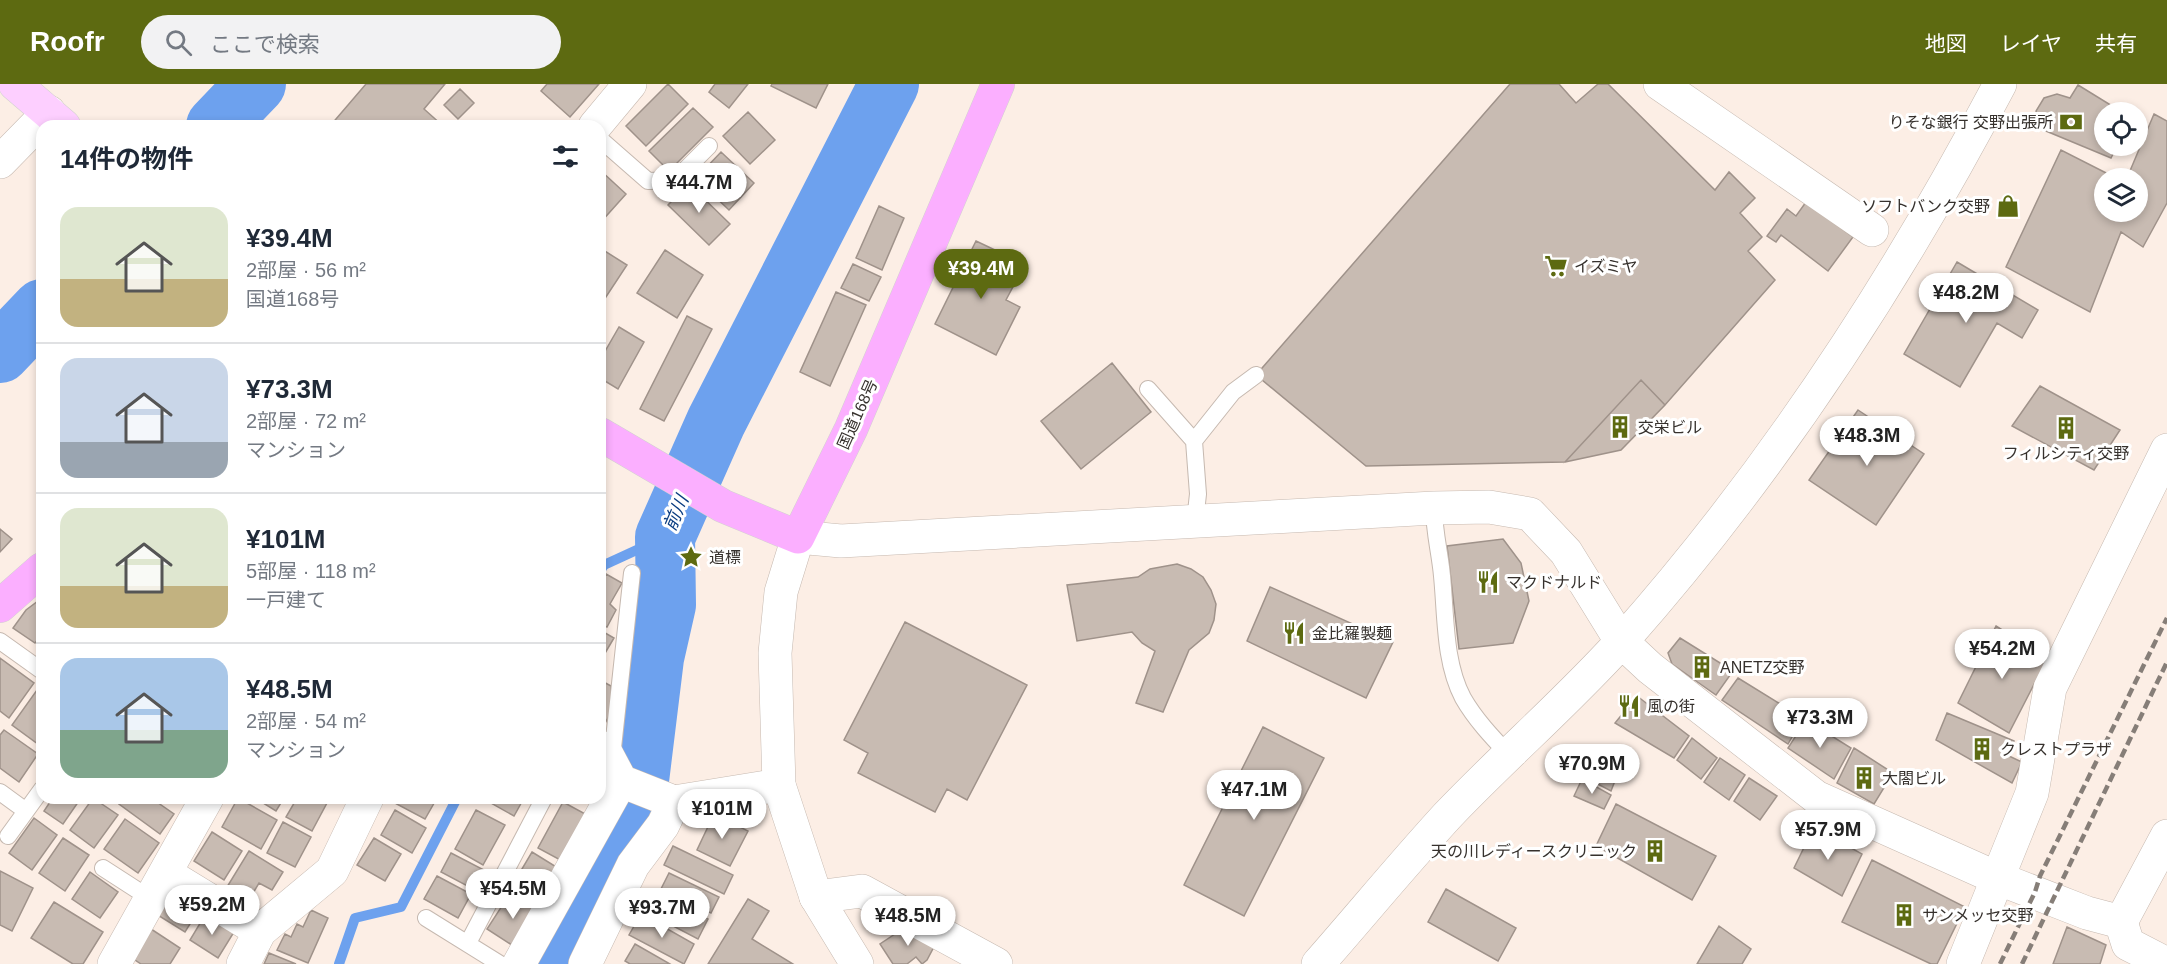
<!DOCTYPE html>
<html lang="ja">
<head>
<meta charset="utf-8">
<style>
  :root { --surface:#fff; --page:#f2f2f3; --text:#1f2937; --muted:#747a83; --line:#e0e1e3; --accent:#5d6a11 }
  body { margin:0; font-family:Helvetica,"Noto Sans JP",sans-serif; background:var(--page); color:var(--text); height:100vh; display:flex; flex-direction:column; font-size:22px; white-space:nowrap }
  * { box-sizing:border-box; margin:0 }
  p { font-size:20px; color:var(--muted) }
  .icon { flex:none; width:33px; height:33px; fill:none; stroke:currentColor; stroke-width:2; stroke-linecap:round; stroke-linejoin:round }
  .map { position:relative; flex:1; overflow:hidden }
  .sheet { position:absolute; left:36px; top:36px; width:570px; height:684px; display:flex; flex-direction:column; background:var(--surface); border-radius:18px; box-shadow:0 3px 9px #0003 }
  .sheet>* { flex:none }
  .controls { position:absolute; left:2094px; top:18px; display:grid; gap:12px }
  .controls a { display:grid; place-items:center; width:54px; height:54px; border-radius:50%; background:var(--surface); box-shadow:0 3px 9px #0003; font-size:30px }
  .price { position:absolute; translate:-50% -51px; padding:0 14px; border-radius:21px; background:#fff; color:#222; font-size:20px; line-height:39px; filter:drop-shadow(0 2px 3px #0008) }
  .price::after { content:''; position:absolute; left:50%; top:36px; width:18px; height:14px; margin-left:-9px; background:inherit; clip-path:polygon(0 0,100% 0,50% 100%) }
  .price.active { background:var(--accent); color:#fff }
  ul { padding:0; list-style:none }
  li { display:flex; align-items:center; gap:18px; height:150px; padding:0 24px }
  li+li { border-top:2px solid var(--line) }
  li span { display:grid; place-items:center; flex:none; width:168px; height:120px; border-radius:18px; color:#555 }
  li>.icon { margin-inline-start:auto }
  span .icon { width:72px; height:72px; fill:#fffc; stroke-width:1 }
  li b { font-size:26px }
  h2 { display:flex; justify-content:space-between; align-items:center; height:72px; padding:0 24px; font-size:26px }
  header { display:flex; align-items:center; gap:36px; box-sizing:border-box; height:84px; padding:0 30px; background:var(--accent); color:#fff }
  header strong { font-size:28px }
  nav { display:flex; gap:33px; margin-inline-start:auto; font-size:21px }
  .search { width:420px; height:54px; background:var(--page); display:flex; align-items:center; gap:15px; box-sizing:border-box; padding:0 21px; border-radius:33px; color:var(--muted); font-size:22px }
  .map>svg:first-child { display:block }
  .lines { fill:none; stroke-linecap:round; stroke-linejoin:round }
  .stream { stroke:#6da1ee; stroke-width:10 }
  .river { stroke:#6da1ee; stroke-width:60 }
  .building { fill:#c8bbb2; stroke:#9f928a; stroke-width:1.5 }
  .lane-casing { stroke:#c6b9b0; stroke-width:18 }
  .street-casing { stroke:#c6b9b0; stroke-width:34 }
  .secondary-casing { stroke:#c6b9b0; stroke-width:34 }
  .primary-casing { stroke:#d3d2d1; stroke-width:34 }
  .highway-casing { stroke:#d3d2d1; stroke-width:34 }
  .lane { stroke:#fff; stroke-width:16 }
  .street { stroke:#fff; stroke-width:33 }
  .secondary { stroke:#fff; stroke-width:33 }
  .primary { stroke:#fdcfff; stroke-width:33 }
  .highway { stroke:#fbafff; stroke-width:33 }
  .rail { stroke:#867e78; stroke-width:4.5; stroke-dasharray:9 4.5; stroke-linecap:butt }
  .labels { text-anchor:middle; stroke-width:6; stroke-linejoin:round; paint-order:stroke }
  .poi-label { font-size:16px; fill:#36312d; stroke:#fff; text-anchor:start }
  .street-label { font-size:16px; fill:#36312d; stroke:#fff }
  .water-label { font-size:18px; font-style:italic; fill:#0b3d81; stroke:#fff }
</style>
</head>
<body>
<header>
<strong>Roofr</strong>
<div class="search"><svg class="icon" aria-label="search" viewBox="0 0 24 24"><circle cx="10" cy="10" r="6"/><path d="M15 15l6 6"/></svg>ここで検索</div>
<nav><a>地図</a><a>レイヤ</a><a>共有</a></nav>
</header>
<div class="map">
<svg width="2167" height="880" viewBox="0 0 2167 880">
  <rect width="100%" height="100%" fill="#fceee5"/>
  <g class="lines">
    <path class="stream" d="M600 487 604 481 665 453
      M339 880 355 834 401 823 457 714"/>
    <path class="river" d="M216 42 256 0
      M0 269 42 225
      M548 880 555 862 636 721 654 574 666 521 665 453 716 338 889 0"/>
  </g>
  <path class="building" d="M366 0H445L424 25 443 42H330Z
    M547 0H599L570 33 541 7Z
    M668 0 688 20 646 62 626 42Z
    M715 0H748L729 24 709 8Z
    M772 0H828L816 24 771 2Z
    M1510 0H1559L1576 19 1598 0H1608L1715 106 1729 88 1755 114 1740 129 1762 153 1748 167 1775 196 1665 321 1641 296 1565 378 1366 382 1256 291Z
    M2078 1 2122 28H2104V62H2117L2111 74 2046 47 2040 42 2036 27 2044 14 2057 10 2070 14Z
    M460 5 474 19 458 35 444 21Z
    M693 24 713 43 669 87 649 67Z
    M748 28 775 56 750 80 723 52Z
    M2154 30 2167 37V119L2143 163 2121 148 2090 228 2006 183 2061 66 2116 94H2104V128H2138V94H2127Z
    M721 68 754 99 729 126 710 108 717 100 703 87Z
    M600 86 626 110 600 139Z
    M689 100 730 140 709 161 668 121Z
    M1806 118 1853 153 1828 187 1781 151 1776 158 1767 152 1787 125 1796 132Z
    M879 122 904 134 882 186 856 174Z
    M976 157 1014 175 1006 191 1016 197 1006 216 1020 223 996 271 935 240Z
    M600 164 627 181 600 222Z
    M665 166 703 191 677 234 637 209Z
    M1957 178 2038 226 2022 254 1997 239 1960 303 1904 270Z
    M853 180 881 193 869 217 841 204Z
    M836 208 866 221 830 302 800 288Z
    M687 232 712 245 664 337 640 325Z
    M619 243 644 258 618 305 600 294V276Z
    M1112 279 1151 328 1081 385 1041 337Z
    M1641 296 1665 321 1621 366 1565 378Z
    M2040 302 2120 346 2094 386 2012 342Z
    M1858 326 1924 370 1876 441 1809 396Z
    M0 445 12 455 0 468Z
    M1503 455 1521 479 1529 517 1513 559 1459 565 1447 462Z
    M1177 480 1191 485 1203 493 1211 506 1216 520 1214 536 1209 549 1189 566 1163 628 1136 619 1155 567 1142 559 1132 548 1077 557 1067 501 1138 493 1150 485Z
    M606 490 622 499 610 520 616 526 607 543 600 540V502Z
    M1270 503 1393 558 1366 614 1247 557Z
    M42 514V550L35 559 13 544 26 526Z
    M905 538 1027 601 967 716 947 705 935 728 858 689 868 669 844 656Z
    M1996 542 2047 575 2009 649 1958 619Z
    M600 546 614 554 601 576H600Z
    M1680 554 1733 587 1716 611 1672 580 1668 569Z
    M0 574 34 599 9 634 0 627Z
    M1738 594 1803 634 1788 660 1722 616Z
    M600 596 611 602V629L604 641 600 639Z
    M37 606 42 610V663L12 641Z
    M1637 612 1689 652 1674 674 1615 639Z
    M1947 629 2014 657 2009 672 2022 678 2012 699 1936 656Z
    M1806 636 1851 664 1834 695 1788 664Z
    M1263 643 1324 674 1244 832 1184 801Z
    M4 646 38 670 19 698 0 684V651Z
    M1692 654 1717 674 1701 695 1677 676Z
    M1854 664 1893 689 1874 720 1837 699Z
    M1590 672 1618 689 1611 707 1582 692Z
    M1720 674 1745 691 1729 716 1704 698Z
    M1749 694 1777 712 1760 736 1734 717Z
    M1582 695 1611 711 1604 725 1574 712Z
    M50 714H81L63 740 44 727 52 715Z
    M93 714 118 731 94 764 70 746Z
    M124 714H151L174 730 160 750 119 720Z
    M238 714 277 736 261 765 222 743Z
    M255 714H284L276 727Z
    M297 714H322L328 717 312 747 286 733Z
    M393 714H437L425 735 391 717Z
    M482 714H524L514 732Z
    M563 718 589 732 564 778 538 764Z
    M1616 720 1716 772 1692 816 1596 762Z
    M395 726 426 744 412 769 381 751Z
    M476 726 505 741 483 781 455 765Z
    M714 730 748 747 730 782 697 766Z
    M34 734 57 751 32 786 9 769Z
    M125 735 159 759 138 789 104 765Z
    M283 738 311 753 295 783 267 769Z
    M1814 743 1862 770 1842 812 1794 784Z
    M212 748 242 767 224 796 194 777Z
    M63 754 89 771 65 807 39 789Z
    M374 754 401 770 385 797 357 781Z
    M673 762 733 791 724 810 664 781Z
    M249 767 283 788 272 806 259 799 249 816 227 803Z
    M532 768 558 784 539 817 513 800Z
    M451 769 484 786 475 806 441 788Z
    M1872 776 1965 823 1937 880H1931L1842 838Z
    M0 787 33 804 12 847 0 841Z
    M90 788 118 808 100 834 72 815Z
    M669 789 719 813 711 829 661 805Z
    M437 792 471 810 458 834 424 815Z
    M1446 805 1516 844 1498 877 1428 838Z
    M172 806 200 824 185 848 156 830Z
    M511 808 539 826 515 863 487 845Z
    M660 811 708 835 698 855 650 830Z
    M748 815 769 827 752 855 793 880H708Z
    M54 818 103 848 83 880H73L31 854Z
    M311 826 328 834 308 879 277 866 285 850 291 853 297 840 303 843Z
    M641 830 694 860 684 880 629 851Z
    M205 831 234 848 218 874 190 856Z
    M907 842 937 857 927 876 922 880 916 873 907 880H893L880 860Z
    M1719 842 1751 865 1742 880H1697Z
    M148 843 180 864 170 880H141L129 872Z
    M2067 843 2106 861 2100 880H2053Z
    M635 860 670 880H630L625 877Z
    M269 869 296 880H264Z"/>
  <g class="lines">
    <g class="lane-casing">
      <path id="lane" d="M600 55 648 97 675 96 709 62
        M1148 305 1194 357 1198 410 1195 437
        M1194 357 1233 308 1256 291
        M1434 424C1434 448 1440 469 1442 492 1446 532 1444 578 1463 614 1475 635 1492 653 1509 671
        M0 557 42 587
        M612 673 632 489
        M0 708 26 727
        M8 752 42 705
        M103 784 151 815
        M426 834 500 880
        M468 859 544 714"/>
    </g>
    <g class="street-casing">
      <path id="street" d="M1660 0 1872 146
        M595 42 630 0
        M0 78 49 28
        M621 697 674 718
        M165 789 260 847
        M816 813 862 807 996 880
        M2121 838 2128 860 2167 880
        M114 880 207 714
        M243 880 260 847 332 787 367 714
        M519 880 621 697 604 665 600 663
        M585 880 633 781 663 741 674 718 779 701
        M1963 880 2032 709 2050 604 2167 366"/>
    </g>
    <g class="secondary-casing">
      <path id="secondary" d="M857 880 816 813 779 701 775 569 781 508 798 453 841 457 1434 424 1489 423 1530 430 1566 468 1621 557 1650 584 1816 713 1997 794 2087 829 2121 838 2167 752
        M1318 880C1361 831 1403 780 1447 732 1504 672 1567 618 1622 557 1771 389 1896 198 2000 0"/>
    </g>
    <g class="primary-casing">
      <path id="primary" d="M15 0 64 42"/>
    </g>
    <g class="highway-casing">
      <path id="highway" d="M600 350 723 422 798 453 851 345 998 0
        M0 522 42 485"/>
    </g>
    <use href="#lane" class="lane"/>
    <use href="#street" class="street"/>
    <use href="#secondary" class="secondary"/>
    <use href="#primary" class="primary"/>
    <use href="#highway" class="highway"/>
    <path class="rail" d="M2000 880 2035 808 2040 792 2167 534
      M2022 880 2167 578"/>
  </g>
  <defs>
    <g id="bank-bare" transform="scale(1.8)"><path d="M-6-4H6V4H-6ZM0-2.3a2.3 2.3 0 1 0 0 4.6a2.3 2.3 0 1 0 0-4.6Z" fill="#5d6a11" stroke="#fff" stroke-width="2.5" paint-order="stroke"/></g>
    <g id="shop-bare" transform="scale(1.8)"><path d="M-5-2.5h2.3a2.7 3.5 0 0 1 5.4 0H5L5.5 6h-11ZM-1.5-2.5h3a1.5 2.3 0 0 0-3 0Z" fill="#5d6a11" stroke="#fff" stroke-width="2.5" paint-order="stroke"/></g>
    <g id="supermarket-bare" transform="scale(1.8)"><path d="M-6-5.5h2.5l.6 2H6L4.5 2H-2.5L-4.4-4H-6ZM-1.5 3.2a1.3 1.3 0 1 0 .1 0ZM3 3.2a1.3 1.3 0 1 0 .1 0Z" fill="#5d6a11" stroke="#fff" stroke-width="2.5" paint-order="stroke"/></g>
    <g id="building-bare" transform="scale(1.8)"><path d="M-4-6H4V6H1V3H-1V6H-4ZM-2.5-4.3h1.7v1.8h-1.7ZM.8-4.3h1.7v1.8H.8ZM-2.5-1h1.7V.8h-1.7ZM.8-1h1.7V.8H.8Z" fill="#5d6a11" stroke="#fff" stroke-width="2.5" paint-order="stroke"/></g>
    <g id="sight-bare" transform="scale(1.8)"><path d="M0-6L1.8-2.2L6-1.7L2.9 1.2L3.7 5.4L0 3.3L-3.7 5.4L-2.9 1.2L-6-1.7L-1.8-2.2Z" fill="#5d6a11" stroke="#fff" stroke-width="2.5" paint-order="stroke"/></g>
    <g id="restaurant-bare" transform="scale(1.8)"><path d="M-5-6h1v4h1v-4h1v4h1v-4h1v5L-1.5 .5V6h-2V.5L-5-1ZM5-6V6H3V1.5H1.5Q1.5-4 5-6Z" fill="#5d6a11" stroke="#fff" stroke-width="2.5" paint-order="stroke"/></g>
  </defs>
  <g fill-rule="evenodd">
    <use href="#bank-bare" x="2071" y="38"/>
    <use href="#shop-bare" x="2008" y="122"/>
    <use href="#supermarket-bare" x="1556" y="182"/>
    <use href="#building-bare" x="1620" y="343"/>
    <use href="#building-bare" x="2066" y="344"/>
    <use href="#sight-bare" x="691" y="473"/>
    <use href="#restaurant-bare" x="1488" y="498"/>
    <use href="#restaurant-bare" x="1294" y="549"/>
    <use href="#building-bare" x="1702" y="583"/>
    <use href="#restaurant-bare" x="1629" y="622"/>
    <use href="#building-bare" x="1982" y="665"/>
    <use href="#building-bare" x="1864" y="694"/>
    <use href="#building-bare" x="1655" y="767"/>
    <use href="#building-bare" x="1904" y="831"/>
  </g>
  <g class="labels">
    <g class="poi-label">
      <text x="2053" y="44" text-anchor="end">りそな銀行 交野出張所</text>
      <text x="1990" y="128" text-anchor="end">ソフトバンク交野</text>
      <text x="1574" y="188">イズミヤ</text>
      <text x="1638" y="349">交栄ビル</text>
      <text x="2066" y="375" text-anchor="middle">フィルシティ交野</text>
      <text x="709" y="479">道標</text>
      <text x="1506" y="504">マクドナルド</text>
      <text x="1312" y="555">金比羅製麺</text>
      <text x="1720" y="589">ANETZ交野</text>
      <text x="1647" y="628">風の街</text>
      <text x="2000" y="671">クレストプラザ</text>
      <text x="1882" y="700">大閤ビル</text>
      <text x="1637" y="773" text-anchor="end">天の川レディースクリニック</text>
      <text x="1922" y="837">サンメッセ交野</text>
    </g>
    <g class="street-label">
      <text transform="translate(857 330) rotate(-66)" y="6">国道168号</text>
    </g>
    <g class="water-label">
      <text transform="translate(676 429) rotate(-67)" y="6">前川</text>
    </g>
  </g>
</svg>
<div class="controls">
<a><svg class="icon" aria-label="locate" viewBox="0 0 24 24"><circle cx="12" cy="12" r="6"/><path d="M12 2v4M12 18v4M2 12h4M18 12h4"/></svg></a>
<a><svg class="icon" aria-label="layers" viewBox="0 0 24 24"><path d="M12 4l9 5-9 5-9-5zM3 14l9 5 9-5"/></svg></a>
</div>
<b class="price" style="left:699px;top:130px">¥44.7M</b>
<b class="price active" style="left:981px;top:216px">¥39.4M</b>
<b class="price" style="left:1966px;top:240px">¥48.2M</b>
<b class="price" style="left:1867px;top:383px">¥48.3M</b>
<b class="price" style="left:2002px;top:596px">¥54.2M</b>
<b class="price" style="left:1820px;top:665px">¥73.3M</b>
<b class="price" style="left:1592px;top:711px">¥70.9M</b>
<b class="price" style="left:1254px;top:737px">¥47.1M</b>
<b class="price" style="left:722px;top:756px">¥101M</b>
<b class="price" style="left:1828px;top:777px">¥57.9M</b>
<b class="price" style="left:513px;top:836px">¥54.5M</b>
<b class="price" style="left:212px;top:852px">¥59.2M</b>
<b class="price" style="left:662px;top:855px">¥93.7M</b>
<b class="price" style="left:908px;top:863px">¥48.5M</b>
<section class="sheet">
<h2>14件の物件<svg class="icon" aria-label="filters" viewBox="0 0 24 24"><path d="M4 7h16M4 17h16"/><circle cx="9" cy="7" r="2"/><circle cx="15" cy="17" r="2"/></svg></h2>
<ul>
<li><span style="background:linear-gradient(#dfe7d0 60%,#c2b280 0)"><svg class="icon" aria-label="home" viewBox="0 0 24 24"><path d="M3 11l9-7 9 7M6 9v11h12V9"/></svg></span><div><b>¥39.4M</b><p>2部屋 · 56 m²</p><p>国道168号</p></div></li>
<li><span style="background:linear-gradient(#c9d6e8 70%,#9aa5b1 0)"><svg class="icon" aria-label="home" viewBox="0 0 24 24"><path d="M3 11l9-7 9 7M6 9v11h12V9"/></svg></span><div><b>¥73.3M</b><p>2部屋 · 72 m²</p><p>マンション</p></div></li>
<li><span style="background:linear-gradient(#dfe7d0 65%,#c2b280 0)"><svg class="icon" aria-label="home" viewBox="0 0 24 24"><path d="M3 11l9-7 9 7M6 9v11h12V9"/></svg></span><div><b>¥101M</b><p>5部屋 · 118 m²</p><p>一戸建て</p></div></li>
<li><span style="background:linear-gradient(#a9c7e8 60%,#7fa58c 0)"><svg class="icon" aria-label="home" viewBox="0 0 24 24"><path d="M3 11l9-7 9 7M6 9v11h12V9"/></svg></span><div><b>¥48.5M</b><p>2部屋 · 54 m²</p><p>マンション</p></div></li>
</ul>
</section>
</div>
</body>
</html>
